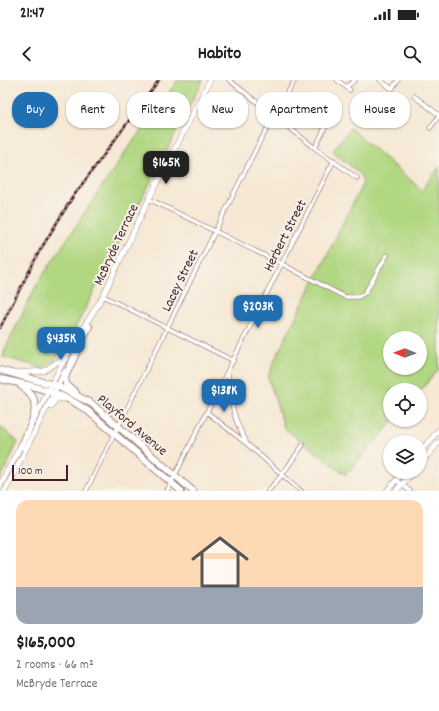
<!DOCTYPE html>
<html lang="en">
<head>
<meta charset="utf-8">
<style>
  :root { --surface:#fff; --page:#f6f6f6; --text:#202124; --muted:#757577; --accent:#1f6fb2 }
  body { margin:0; font-family:Dekko,sans-serif; background:var(--page); color:var(--text); height:100vh; display:flex; flex-direction:column; font-size:15px; white-space:nowrap }
  * { box-sizing:border-box; margin:0 }
  p { font-size:13px; color:var(--muted) }
  .icon { flex:none; width:22px; height:22px; fill:none; stroke:currentColor; stroke-width:2; stroke-linecap:round; stroke-linejoin:round }
  .map { position:relative; height:411px; overflow:hidden }
  .sheet { display:flex; flex-direction:column; background:var(--surface); flex:1 }
  .sheet>* { flex:none }
  .hud { position:absolute; left:12px; top:12px; width:415px; height:36px; display:flex; gap:8px }
  .needle { width:26px; rotate:271deg }
  .fabs { position:absolute; left:383px; top:251px; display:grid; gap:8px }
  .fabs a { display:grid; place-items:center; width:44px; height:44px; border-radius:50%; background:var(--surface); box-shadow:0 1px 3px #0004; font-size:20px }
  .scale { position:absolute; left:12px; bottom:10px; width:56px; box-sizing:border-box; padding-left:4px; border:2px solid #4a1f2b; border-top:0; font-size:11px; line-height:14px; white-space:nowrap; color:#4a1f2b; -webkit-text-stroke:3px #f7f3e8; paint-order:stroke }
  .price { position:absolute; translate:-50% -34px; padding:0 9px; border-radius:8px; background:var(--accent); color:#fff; font-size:13px; line-height:26px; filter:drop-shadow(0 1px 2px #0008) }
  .price::after { content:''; position:absolute; left:50%; top:24px; width:12px; height:9px; margin-left:-6px; background:inherit; clip-path:polygon(0 0,100% 0,50% 100%) }
  .price.on { background:#222; color:#fff }
  ul { padding:0; list-style:none }
  li { display:grid; align-content:center; gap:8px; height:212px; padding:0 16px }
  li span { display:grid; place-items:center; height:124px; border-radius:12px; color:#555 }
  li>.icon { margin-inline-start:auto }
  span .icon { width:72px; height:72px; fill:#fffc; stroke-width:1 }
  li b { font-size:17px }
  .tag { padding:0 14px; border-radius:16px; background:var(--surface); box-shadow:0 1px 3px #0004; font-size:14px; line-height:36px }
  .tag.on { background:var(--accent); color:#fff }
  .status { display:flex; justify-content:space-between; align-items:center; height:28px; padding:0 20px; background:var(--surface); direction:ltr }
  .status svg { height:11px; fill:currentColor }
  header { display:flex; justify-content:space-between; align-items:center; height:52px; padding:0 16px; background:var(--surface); font-size:18px; font-weight:700 }
  .map>svg:first-child { display:block }
  .green { fill:#b1d781; stroke:#7e7b56; fill-rule:evenodd }
  .lines { fill:none; stroke-linecap:round; stroke-linejoin:round }
  .minor-casing { stroke:#a08480; stroke-width:5 }
  .secondary-casing { stroke:#a08480; stroke-width:6 }
  .trunk-casing { stroke:#a08480; stroke-width:8 }
  .minor { stroke:#fff; stroke-width:3.5 }
  .secondary { stroke:#fff; stroke-width:5 }
  .trunk { stroke:#fff; stroke-width:6 }
  .rail-casing { stroke:#4a1f2b; stroke-width:2.5 }
  .rail { stroke:#f7f3e8; stroke-width:1; stroke-dasharray:3; stroke-linecap:butt }
  .labels { text-anchor:middle; stroke-width:4; stroke-linejoin:round; paint-order:stroke }
  .street-label { font-size:14px; fill:#4a1f2b; stroke:#f7f3e8 }
</style>
</head>
<body>
<div class="status"><b>21:47</b><svg viewBox="0 0 49 12"><path d="M0 12V9h3v3zM5 12V6h3v6zM10 12V3h3v9zM15 12V0h3v12zM26 1h20v11H26zM47 4h2v5h-2z"/></svg></div>
<header><svg class="icon" aria-label="back" viewBox="0 0 24 24"><path d="M15 5l-7 7 7 7"/></svg>Habito<svg class="icon" aria-label="search" viewBox="0 0 24 24"><circle cx="10" cy="10" r="6"/><path d="M15 15l6 6"/></svg></header>
<div class="map">
<svg width="439" height="411" viewBox="0 0 439 411">
  <rect width="100%" height="100%" fill="#f7f3e8"/>
  <filter id="ink" filterUnits="userSpaceOnUse"><feTurbulence type="fractalNoise" baseFrequency=".025" numOctaves="2"/><feDisplacementMap in="SourceGraphic" scale="8" xChannelSelector="R" yChannelSelector="G"/><feConvolveMatrix kernelMatrix="1 2 1 2 8 2 1 2 1" color-interpolation-filters="sRGB"/></filter>
  <filter id="wash" filterUnits="userSpaceOnUse"><feTurbulence type="fractalNoise" baseFrequency=".012" numOctaves="4" result="noise"/><feDisplacementMap in="SourceGraphic" scale="16" xChannelSelector="R" yChannelSelector="G"/><feGaussianBlur stdDeviation="0.9" result="paint"/><feColorMatrix in="noise" values="0 0 0 0 0 0 0 0 0 0 0 0 0 0 0 0 0 1.4 0 .05"/><feComposite in="paint" operator="in"/></filter>
  <g filter="url(#wash)">
    <rect width="100%" height="100%" fill="#f6e8d4"/>
    <path class="green" d="M178 0H203L68 262 54 281 43 288 3 277 4 271 37 204 126 71Z
      M350 48 422 110 439 87V289L420 311 390 310V340H394L346 395 284 348 268 297 276 277 363 103 360 94 333 71ZM390 258H420V288H390Z
      M0 346 18 362 0 400Z"/>
  </g>
  <g filter="url(#ink)">
    <g class="lines">
      <g class="minor-casing">
        <path id="minor" d="M229 0 315 68 357 98
          M337 0 350 10
          M380 0 392 9 398 0
          M346 7 355 0
          M414 16 439 35
          M303 32 325 48 315 68
          M430 48 439 36
          M149 119 282 184 345 217H358L365 213 387 175
          M103 216 234 281
          M228 294C231 321 232 337 246 361
          M208 333 247 364 301 411
          M396 400 410 411
          M86 411 259 63 295 0
          M167 411 334 80
          M268 411 282 395 303 365"/>
      </g>
      <g class="secondary-casing">
        <path id="secondary" d="M15 293 44 291 65 277
          M51 326 56 319H65
          M34 340 66 276 103 216 149 119 210 0
          M420 372 439 350
          M420 384 439 362
          M0 406 22 363
          M5 411 65 291
          M387 411 403 392
          M396 411 413 392"/>
      </g>
      <g class="trunk-casing">
        <path id="trunk" d="M0 290 57 306 91 323 193 411
          M0 299C31 305 62 312 88 331L181 411
          M76 313 66 304 65 297 89 246
          M21 367C30 347 47 320 21 306"/>
      </g>
      <use href="#minor" class="minor"/>
      <use href="#secondary" class="secondary"/>
      <use href="#trunk" class="trunk"/>
      <g class="rail-casing">
        <path id="rail" d="M0 248 39 172 72 118 159 0"/>
      </g>
      <use href="#rail" class="rail"/>
    </g>
  </g>
  <g class="labels">
    <g class="street-label">
      <text transform="translate(284 155) rotate(-63)" y="5">Herbert Street</text>
      <text transform="translate(115 164) rotate(-65)" y="5">McBryde Terrace</text>
      <text transform="translate(179 200) rotate(-64)" y="5">Lacey Street</text>
      <text transform="translate(133 344) rotate(40)" y="5">Playford Avenue</text>
    </g>
  </g>
</svg>
<div class="fabs">
<a><svg class="needle" viewBox="-14 -14 28 28"><path d="M0-13l5 13h-10z" fill="#e53935"/><path d="M0 13l5-13h-10z" fill="#757577"/></svg></a>
<a><svg class="icon" aria-label="locate" viewBox="0 0 24 24"><circle cx="12" cy="12" r="6"/><path d="M12 2v4M12 18v4M2 12h4M18 12h4"/></svg></a>
<a><svg class="icon" aria-label="layers" viewBox="0 0 24 24"><path d="M12 4l9 5-9 5-9-5zM3 14l9 5 9-5"/></svg></a>
</div>
<div class="scale">100 m</div>
<b class="price on" style="left:166px;top:105px">$165K</b>
<b class="price" style="left:258px;top:249px">$203K</b>
<b class="price" style="left:61px;top:281px">$435K</b>
<b class="price" style="left:224px;top:333px">$138K</b>
<div class="hud">
<a class="tag on">Buy</a>
<a class="tag">Rent</a>
<a class="tag">Filters</a>
<a class="tag">New</a>
<a class="tag">Apartment</a>
<a class="tag">House</a>
</div>
</div>
<section class="sheet">
<ul>
<li><span style="background:linear-gradient(#ffd9b3 70%,#9aa5b1 0)"><svg class="icon" aria-label="home" viewBox="0 0 24 24"><path d="M3 11l9-7 9 7M6 9v11h12V9"/></svg></span><div><b>$165,000</b><p>2 rooms · 66 m²</p><p>McBryde Terrace</p></div></li>
</ul>
</section>
</body>
</html>
